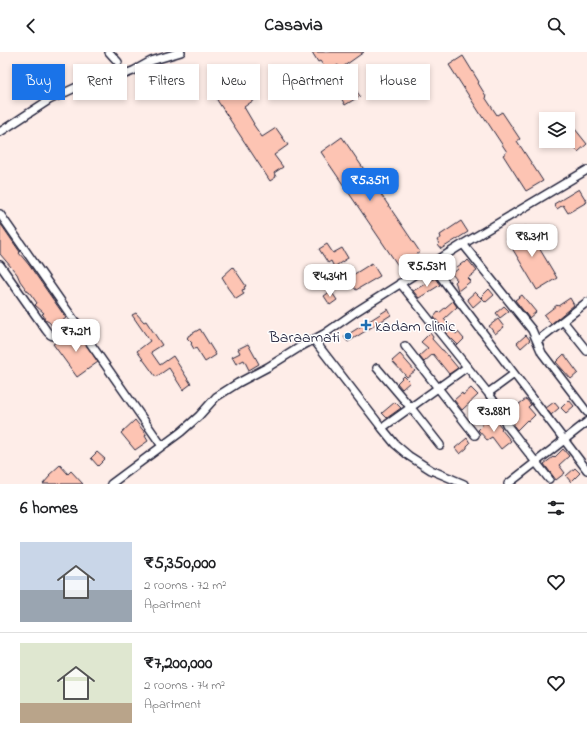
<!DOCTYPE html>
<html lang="en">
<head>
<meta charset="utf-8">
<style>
  :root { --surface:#fff; --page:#f6f6f6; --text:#202124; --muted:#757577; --line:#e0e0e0; --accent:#1a73e8 }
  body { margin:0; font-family:"Indie Flower",sans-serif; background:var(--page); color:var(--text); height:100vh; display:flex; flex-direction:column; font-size:15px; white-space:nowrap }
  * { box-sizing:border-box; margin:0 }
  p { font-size:13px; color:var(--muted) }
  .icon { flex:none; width:22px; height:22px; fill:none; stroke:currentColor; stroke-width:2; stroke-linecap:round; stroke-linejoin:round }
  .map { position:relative; height:432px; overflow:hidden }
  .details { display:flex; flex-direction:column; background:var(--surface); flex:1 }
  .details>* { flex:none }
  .top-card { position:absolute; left:12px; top:12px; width:563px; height:36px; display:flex; gap:8px }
  .fabs { position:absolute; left:539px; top:60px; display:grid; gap:8px }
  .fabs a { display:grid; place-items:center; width:36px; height:36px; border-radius:0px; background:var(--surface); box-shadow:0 2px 6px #0003; font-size:20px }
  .price { position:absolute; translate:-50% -34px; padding:0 9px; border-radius:8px; background:#fff; color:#222; font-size:13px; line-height:26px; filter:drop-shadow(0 1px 2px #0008) }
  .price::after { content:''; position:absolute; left:50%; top:24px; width:12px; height:9px; margin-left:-6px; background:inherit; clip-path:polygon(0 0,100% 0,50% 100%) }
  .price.selected { background:var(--accent); color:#fff }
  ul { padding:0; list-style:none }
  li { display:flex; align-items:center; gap:12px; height:100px; padding:0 20px }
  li+li { border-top:1px solid var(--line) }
  li span { display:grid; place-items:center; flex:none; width:112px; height:80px; border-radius:0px; color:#555 }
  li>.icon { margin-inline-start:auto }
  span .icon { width:48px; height:48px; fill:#fffc; stroke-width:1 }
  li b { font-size:17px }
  h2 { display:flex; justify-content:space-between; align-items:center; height:48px; padding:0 20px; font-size:17px }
  .chip { padding:0 14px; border-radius:0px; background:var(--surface); box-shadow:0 2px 6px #0003; font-size:14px; line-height:36px }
  .chip.selected { background:var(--accent); color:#fff }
  header { display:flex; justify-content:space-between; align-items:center; height:52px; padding:0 20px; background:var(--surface); font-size:18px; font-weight:700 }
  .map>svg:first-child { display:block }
  .building { fill:#fdc4b3; stroke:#22223b }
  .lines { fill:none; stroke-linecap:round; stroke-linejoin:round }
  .minor-casing { stroke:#22223b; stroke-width:10 }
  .minor { stroke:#fff; stroke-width:7 }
  .poi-dot { fill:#1f6fb2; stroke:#fff; stroke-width:1.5 }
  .labels { text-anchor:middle; stroke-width:3; stroke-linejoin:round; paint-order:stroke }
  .poi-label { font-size:16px; fill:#22223b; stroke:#fff; text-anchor:start }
</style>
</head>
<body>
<header><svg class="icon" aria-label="back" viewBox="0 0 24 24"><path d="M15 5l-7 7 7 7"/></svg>Casavia<svg class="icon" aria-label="search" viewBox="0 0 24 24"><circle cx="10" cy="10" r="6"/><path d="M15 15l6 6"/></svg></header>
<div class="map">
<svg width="587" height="432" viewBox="0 0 587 432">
  <rect width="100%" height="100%" fill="#feede8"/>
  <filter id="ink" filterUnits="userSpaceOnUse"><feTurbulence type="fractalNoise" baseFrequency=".025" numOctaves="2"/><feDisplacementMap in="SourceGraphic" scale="8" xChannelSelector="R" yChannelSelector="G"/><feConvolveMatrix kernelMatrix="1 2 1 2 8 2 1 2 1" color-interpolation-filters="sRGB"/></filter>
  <g filter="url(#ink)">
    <path class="building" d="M312 0H364L340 17 338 13 328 20 320 9 318 10Z
      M463 4 479 30 478 31 486 44 485 45 497 63 502 60 520 87 517 89 543 129 526 139 503 103 507 100 484 65 483 66 449 13Z
      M246 27 257 46 244 55 254 72H253L262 85 276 76 288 93 274 103 283 115 274 121 276 125 270 129 217 48 240 33 239 32Z
      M353 34 360 44 345 53 339 42Z
      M575 77 587 92 578 100 568 87V83Z
      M342 85 420 200 399 215 321 100Z
      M579 137 587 150 568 161 563 153 557 157 554 152Z
      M461 169 468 180 441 197 438 193 439 192 437 188 441 186 440 183Z
      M0 171 20 200 19 201 29 213 66 266 62 269 61 272 57 276H54L49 270 45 268 44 266V264L42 262 44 261 35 253 37 251 29 240H28L20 229 17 222 0 202Z
      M526 174 557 226 537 238 506 186Z
      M327 192 333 201 342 196 348 206 334 215 331 209 328 211 319 197Z
      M468 208 477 219 468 226 471 229 458 239 456 232 455 230 457 228 452 222 458 217 457 215 464 210 465 211Z
      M372 211 380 224 356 238 348 226Z
      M233 215 246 234 244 235 245 237 242 238 244 242 236 247 227 235V233L222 225Z
      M435 226 440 233 419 246 413 239Z
      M489 237 494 243 486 250 481 245Z
      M331 239 337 248 330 253 324 244Z
      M475 240 482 247 473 255 467 247Z
      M522 243 536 260 529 266 515 248Z
      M570 246 574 253 551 272 544 263 557 253 558 254Z
      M453 249 457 255 444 267 456 282 458 280 464 287 458 293 448 283 434 265 438 260 439 261Z
      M504 254 509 259 500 266 496 261Z
      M388 257 391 263 348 290 344 285Z
      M136 261 144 270 146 269 162 293 151 300 160 313 173 304 191 332 183 338 169 316 156 325 137 299 150 289 132 263Z
      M498 267 504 275 495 282 489 274Z
      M75 277 98 310 77 325 53 292Z
      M200 277 216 303 205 310 196 296 194 297 191 292 192 291 187 286 188 285V284Z
      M430 281 433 285 432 287 442 298H443L458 316 449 322 433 302 424 310 419 304 428 296 421 290Z
      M526 283 530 288 521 296 517 291Z
      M248 292 259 312 249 318 244 308 236 312 232 305 240 301 238 297Z
      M400 302 415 319 407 325 392 309Z
      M564 302 578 321 571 327 556 310Z
      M404 324 410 330 402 337 397 331Z
      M471 336 478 343 462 358 454 348 462 341 463 343Z
      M526 347 531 353 528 355 535 363 531 367 528 369 527 368 517 378 514 374V372L508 364 520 353 519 352Z
      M569 348 574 354 566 361 561 356Z
      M395 350 401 356 387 366 382 361Z
      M554 350 559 356 551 363 546 356Z
      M494 366 502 376 501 377 511 389 501 397 492 385 487 388 478 378 482 374V367L487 372Z
      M135 368 146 382V383L145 384 148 389 135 398 121 381Z
      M467 386 470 391 467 394V396L460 402 455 396Z
      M563 397 569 404 559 413 565 421 556 428 544 412 553 405 554 406Z
      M97 400 105 407 98 414 91 406Z
      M60 413 68 422 71 419 83 432H43L50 424 49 423Z
      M575 416 580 421 571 430 566 424Z"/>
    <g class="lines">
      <g class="minor-casing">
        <path id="minor" d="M109 0 118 10
          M0 80 49 48 92 28 106 23 118 24 125 22 133 19 151 9 181 0
          M0 162 162 394
          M463 192 532 278 542 301 587 360
          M431 212 587 418
          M0 213 46 278C48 281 51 284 54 284 59 284 72 273 76 270
          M400 231 488 341 514 322
          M563 269 587 299
          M314 288 382 376 395 392 409 404 431 418 464 432
          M537 289 587 250
          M405 294 475 383
          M377 316 411 356 440 393
          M488 341 499 356 506 372 549 427
          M382 376 467 315
          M111 432 181 380 199 364 216 345 238 331 268 315 300 295 324 282 357 259 463 192 587 118
          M508 432 587 370"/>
      </g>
      <use href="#minor" class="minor"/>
    </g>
  </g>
  <g class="poi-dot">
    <path d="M364 267h4v4h4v4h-4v4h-4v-4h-4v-4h4z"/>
    <circle cx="348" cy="284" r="4"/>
  </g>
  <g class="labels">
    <g class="poi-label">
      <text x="375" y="279">kadam clinic</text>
      <text x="340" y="290" text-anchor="end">Baraamati</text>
    </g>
  </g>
</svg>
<div class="fabs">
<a><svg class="icon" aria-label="layers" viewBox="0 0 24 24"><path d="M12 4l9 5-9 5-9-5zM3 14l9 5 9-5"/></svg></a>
</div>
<b class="price selected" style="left:370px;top:150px">₹5.35M</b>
<b class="price" style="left:532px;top:206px">₹8.31M</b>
<b class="price" style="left:427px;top:236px">₹5.53M</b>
<b class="price" style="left:330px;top:246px">₹4.34M</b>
<b class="price" style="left:76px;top:301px">₹7.2M</b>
<b class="price" style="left:494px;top:381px">₹3.88M</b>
<div class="top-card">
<a class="chip selected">Buy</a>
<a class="chip">Rent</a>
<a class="chip">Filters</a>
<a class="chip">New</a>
<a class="chip">Apartment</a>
<a class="chip">House</a>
</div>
</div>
<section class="details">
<h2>6 homes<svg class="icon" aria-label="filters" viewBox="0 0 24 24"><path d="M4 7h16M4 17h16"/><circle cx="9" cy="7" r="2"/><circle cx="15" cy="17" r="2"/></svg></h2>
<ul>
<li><span style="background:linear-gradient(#c9d6e8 60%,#9aa5b1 0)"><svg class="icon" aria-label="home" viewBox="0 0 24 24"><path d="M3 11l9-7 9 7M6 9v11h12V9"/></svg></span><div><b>₹5,350,000</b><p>2 rooms · 72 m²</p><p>Apartment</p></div><svg class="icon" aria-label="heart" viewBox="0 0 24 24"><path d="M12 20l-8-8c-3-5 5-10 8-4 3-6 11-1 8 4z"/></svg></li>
<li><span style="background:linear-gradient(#dfe7d0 75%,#b9a48a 0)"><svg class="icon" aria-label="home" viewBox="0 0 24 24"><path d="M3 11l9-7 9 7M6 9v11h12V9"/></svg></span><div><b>₹7,200,000</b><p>2 rooms · 74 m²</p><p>Apartment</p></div><svg class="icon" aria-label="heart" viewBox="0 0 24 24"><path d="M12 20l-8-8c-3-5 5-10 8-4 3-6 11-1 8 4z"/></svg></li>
</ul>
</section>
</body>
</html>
